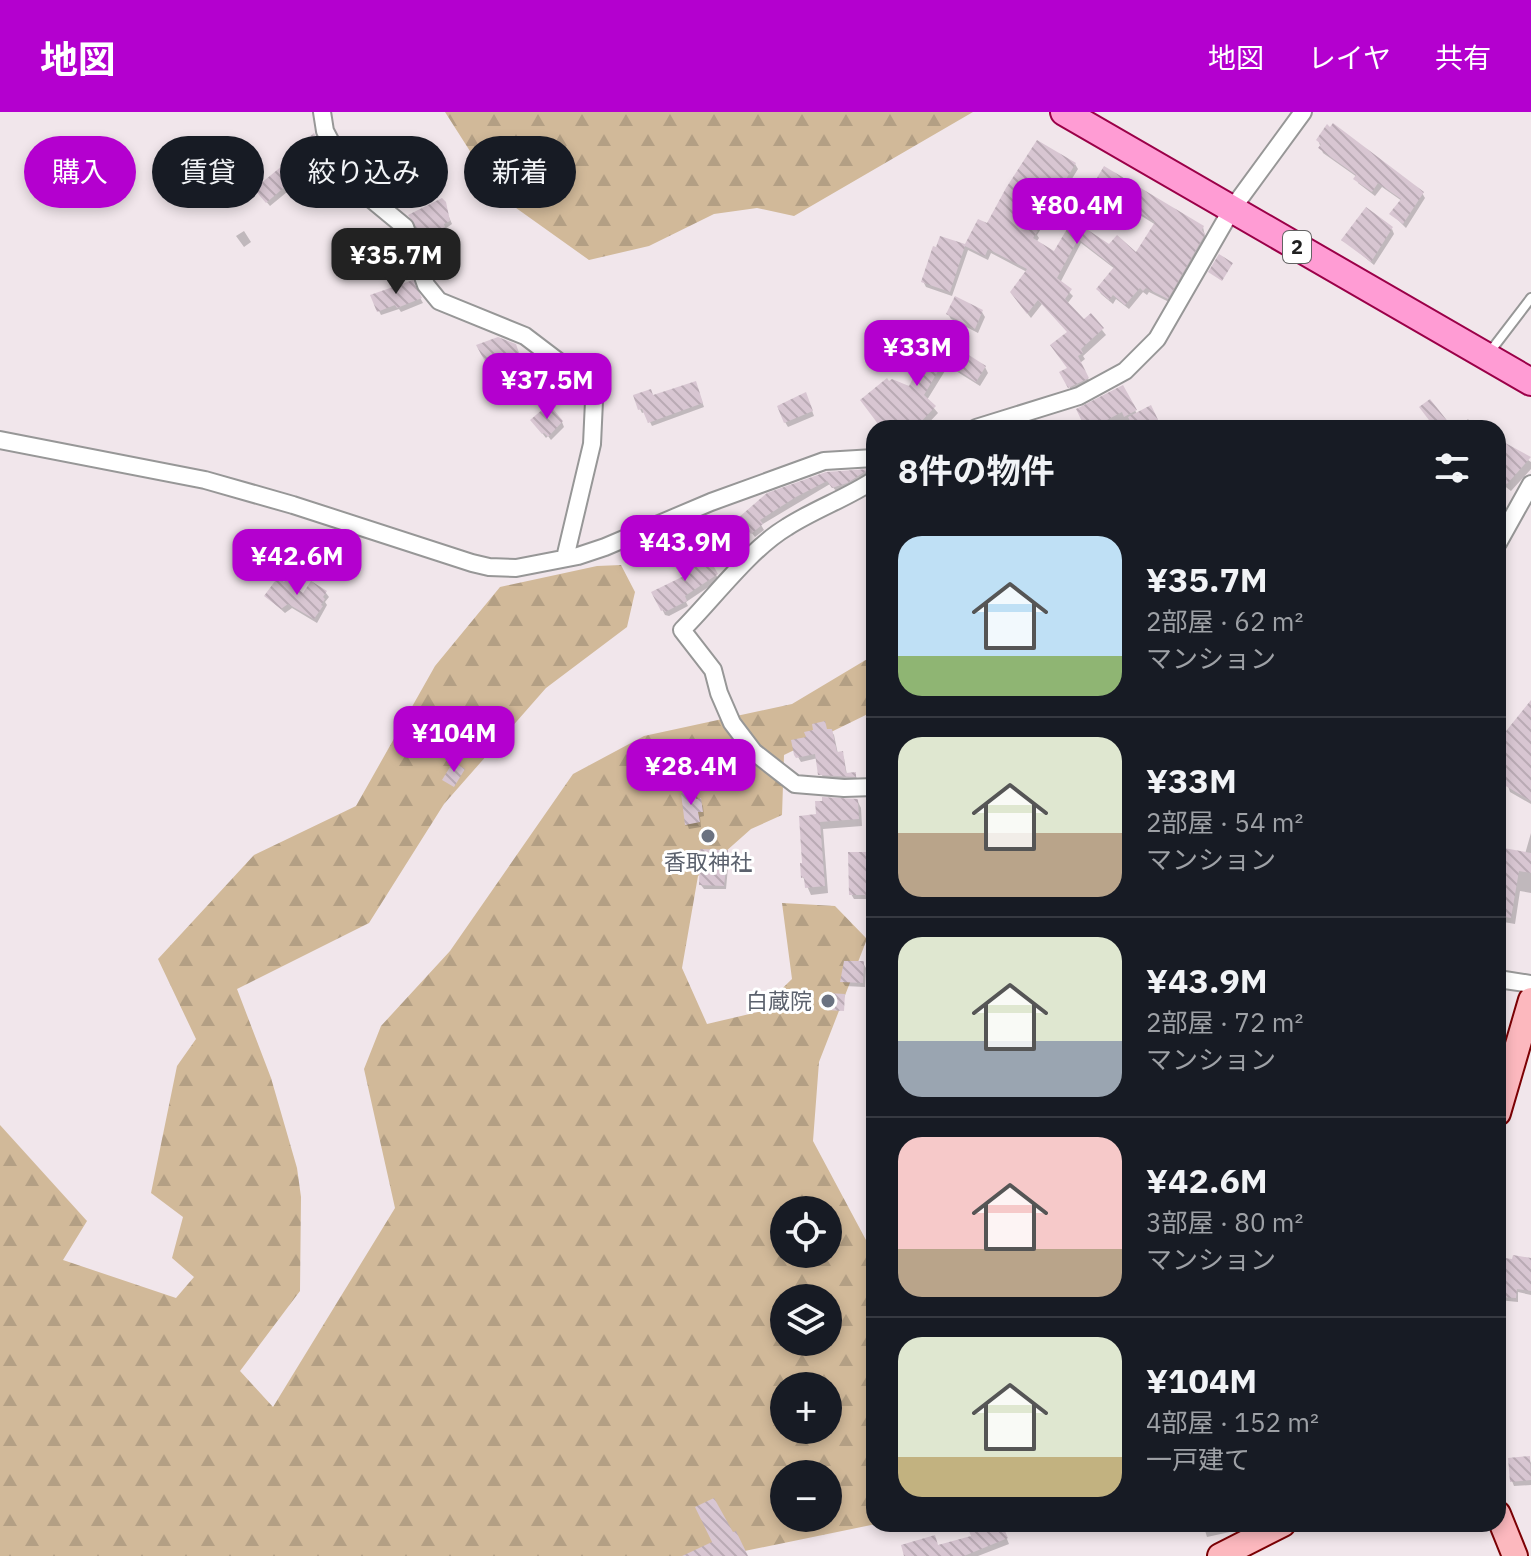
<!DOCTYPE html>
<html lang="ja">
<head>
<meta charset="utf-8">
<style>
  :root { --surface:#171b24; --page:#20242c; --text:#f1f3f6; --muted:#9ea1a6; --line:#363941; --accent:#b400cf }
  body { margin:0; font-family:"IBM Plex Sans","Noto Sans JP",sans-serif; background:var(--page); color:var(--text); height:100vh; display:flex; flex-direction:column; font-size:30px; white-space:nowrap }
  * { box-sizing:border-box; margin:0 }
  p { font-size:26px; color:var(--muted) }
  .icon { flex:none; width:44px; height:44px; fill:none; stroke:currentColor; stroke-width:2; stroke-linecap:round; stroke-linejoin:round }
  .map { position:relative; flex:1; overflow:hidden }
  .details { position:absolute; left:866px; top:308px; width:640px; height:1112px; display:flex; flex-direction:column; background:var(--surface); border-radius:24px; box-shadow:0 4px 12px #0003 }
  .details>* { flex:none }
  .guide { position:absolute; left:24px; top:24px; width:722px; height:72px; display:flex; gap:16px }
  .tools { position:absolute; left:770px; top:1084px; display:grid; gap:16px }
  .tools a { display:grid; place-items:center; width:72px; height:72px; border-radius:50%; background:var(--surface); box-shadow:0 4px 12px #0003; font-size:40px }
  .price { position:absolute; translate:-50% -68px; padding:0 18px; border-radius:16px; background:var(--accent); color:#fff; font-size:26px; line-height:52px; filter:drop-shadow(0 2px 4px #0008) }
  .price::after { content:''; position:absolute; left:50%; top:48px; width:24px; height:18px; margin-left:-12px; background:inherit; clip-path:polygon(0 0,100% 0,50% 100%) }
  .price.active { background:#222; color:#fff }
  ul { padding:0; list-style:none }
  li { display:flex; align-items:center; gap:24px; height:200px; padding:0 32px }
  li+li { border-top:2px solid var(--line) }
  li span { display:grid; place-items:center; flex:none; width:224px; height:160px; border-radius:24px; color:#555 }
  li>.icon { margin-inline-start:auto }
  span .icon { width:96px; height:96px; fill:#fffc; stroke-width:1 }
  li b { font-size:34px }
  h2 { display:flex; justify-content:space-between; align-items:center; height:96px; padding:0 32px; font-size:34px }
  .pill { padding:0 28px; border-radius:36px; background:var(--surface); box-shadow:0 4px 12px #0003; font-size:28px; line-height:72px }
  .pill.active { background:var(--accent); color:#fff }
  header { display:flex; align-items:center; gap:48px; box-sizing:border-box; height:112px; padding:0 40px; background:var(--accent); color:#fff }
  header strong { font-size:38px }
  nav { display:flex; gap:44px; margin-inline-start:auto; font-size:28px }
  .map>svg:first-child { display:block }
  .forest { fill:url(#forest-firs); fill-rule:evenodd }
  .shadow { fill:#0003; fill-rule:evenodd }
  .building { fill:url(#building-back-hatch); fill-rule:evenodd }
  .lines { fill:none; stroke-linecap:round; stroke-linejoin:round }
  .lane-casing { stroke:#979797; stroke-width:12 }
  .street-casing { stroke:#979797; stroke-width:20 }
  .secondary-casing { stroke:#7c0104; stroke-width:28 }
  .primary-casing { stroke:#9b0048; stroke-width:30 }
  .lane { stroke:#fff; stroke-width:8 }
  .street { stroke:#fff; stroke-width:16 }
  .secondary { stroke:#fcb8be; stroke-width:24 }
  .primary { stroke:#ff9cd4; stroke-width:26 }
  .worship-dot { fill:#6b7280; stroke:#fff; stroke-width:3 }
  .labels { text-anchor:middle; stroke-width:6; stroke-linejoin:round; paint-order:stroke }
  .shield { fill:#fff; stroke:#636363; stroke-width:2 }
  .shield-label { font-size:20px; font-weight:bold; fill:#202020 }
  .worship-label { font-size:22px; fill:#5b616d; stroke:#fff }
</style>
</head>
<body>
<header>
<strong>地図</strong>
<nav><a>地図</a><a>レイヤ</a><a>共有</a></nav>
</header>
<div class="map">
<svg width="1531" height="1444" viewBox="0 0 1531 1444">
  <defs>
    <pattern id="forest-firs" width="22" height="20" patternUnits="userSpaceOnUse" patternTransform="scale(2)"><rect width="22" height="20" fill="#d1b999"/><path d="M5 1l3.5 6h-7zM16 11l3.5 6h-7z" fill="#b39f84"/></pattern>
    <pattern id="building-back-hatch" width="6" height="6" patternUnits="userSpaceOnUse" patternTransform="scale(2)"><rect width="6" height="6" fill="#d8c6d2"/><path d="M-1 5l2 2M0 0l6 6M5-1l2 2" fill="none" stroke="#b9aab4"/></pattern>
  </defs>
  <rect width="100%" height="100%" fill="#f1e6eb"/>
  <path class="forest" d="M445 0H973L794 104 757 96 714 102 649 134 589 148 498 83Z
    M621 453 635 480 627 515 546 576 444 692 369 811 237 877 271 966 297 1056 301 1085 300 1179 240 1259 273 1295 395 1096 364 957 381 914 450 839 573 662 644 624 792 592 874 543V599L784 643 782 703 751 717 698 764 682 856 707 912 758 900 792 867 782 791 835 794 867 827 819 950 813 1029 874 1143 876 1412 720 1444H0V1013L87 1109 63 1148 176 1186 194 1165 172 1146 183 1105 151 1081 177 954 196 927 158 847 254 743 356 694 435 554 500 475 597 454ZM784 1098H828V1142H784ZM784 1186H828V1230H784ZM784 1274H828V1318H784ZM784 1362H828V1406H784Z"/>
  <path class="shadow" d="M314 24 327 49 310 64 311 67 303 74 298 71 270 94 260 82Z
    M1318 28 1422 81 1425 86 1406 116 1392 102 1402 89 1382 75 1375 84 1358 71 1357 65 1323 41Z
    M1075 52 1078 57 1037 123 1039 126 1036 131 1055 141 1104 57 1203 115 1206 129 1171 191 1149 180 1147 183 1143 180 1129 197 1116 187 1113 192 1101 182 1098 177 1115 157 1081 131 1060 171 1073 184 1067 192 1083 210 1091 204 1106 223 1083 244 1085 247 1080 251 1091 272 1072 280 1062 260 1069 257V221L1042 192 1031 206 1015 186 1027 160 991 141 988 148 968 138 952 184 926 175 923 169 942 126 966 134 988 114ZM1114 87 1156 113 1137 143 1110 134 1086 118Z
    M444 93 452 112 445 117 446 119 431 126 428 120 422 123 411 104Z
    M1392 117 1394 122 1374 153 1344 128Z
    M244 119 251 130 244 135 236 124Z
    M412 171 423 191 401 200 399 197 381 203 379 199Z
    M982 200 985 205 978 221 951 207 948 202Z
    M937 224 985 255 988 261 980 274 948 254 927 288 938 301 924 316H882L910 277Z
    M479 234 518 239 520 246 493 259Z
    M697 275 704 295 652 314 645 300 642 301 640 297 653 285Z
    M1122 275 1137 302 1160 316H1087Z
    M808 288 814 304 788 315 785 310Z
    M1468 307 1475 316H1458Z
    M562 310 564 315 551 328 548 324 546 326 536 313Z
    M1498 328 1531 350V357L1511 379 1498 369Z
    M868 359 870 362 837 380 830 372 761 413 764 418 755 425 743 410 827 362Z
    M704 442 719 468 686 490 688 494 669 504 665 503 654 481 689 464Z
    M326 481 329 485 325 490 327 493 317 511 292 496 285 501 266 484Z
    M1531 592V692L1510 680 1507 671 1498 664V632Z
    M827 619H831L834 623 838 642 842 641 844 646 847 663 855 662 858 669 823 667 818 646 801 650 798 645Z
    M694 680 703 694 704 704 700 705 701 715 689 717 687 712Z
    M857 688 861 696 862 714 823 717 828 781 811 783 803 765 818 704Z
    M1531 721V781L1520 779 1515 812 1498 809V737L1525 742Z
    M727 740 729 744 726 777H704L701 773Z
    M870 742 873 747 874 787H854L851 782Z
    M1498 846 1503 847 1506 851 1505 861H1498Z
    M863 851 866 856 865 875 845 874 842 869Z
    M1498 1147 1513 1150 1531 1147V1183L1518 1180V1190L1498 1188Z
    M1528 1346 1531 1351V1373L1514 1374 1512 1369Z
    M991 1412H1001L1009 1432 978 1444H949Z
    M1203 1412H1228L1230 1420 1207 1425Z"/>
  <path class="building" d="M1333 11 1424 80 1403 112 1389 102 1401 87 1378 71 1372 80 1353 67 1356 63 1318 36 1321 32 1316 28 1327 12 1330 15Z
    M314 21 326 44 299 70 294 67 266 91 254 77 288 49 291 41Z
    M1037 28 1076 51 1035 117 1038 119 1033 126 1054 139 1104 54 1204 114 1202 118 1205 122 1168 187 1146 176 1143 179 1140 176 1125 193 1113 183 1109 188 1096 177 1114 155 1078 127 1057 166 1072 177 1065 187 1084 207 1091 201 1104 216 1081 237 1083 241 1078 244 1089 266 1068 276 1059 260 1067 256 1050 233 1067 220 1038 188 1027 202 1010 180 1027 157 988 137 985 144 965 134 950 180 921 170 933 134 936 135 940 124 965 132 978 107 987 111 1006 76ZM1110 83 1155 110 1136 140 1117 123 1109 132 1082 114Z
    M442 86 446 90 450 109 444 112 445 115 427 123 424 117 418 119 408 103Z
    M1366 95 1393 115 1371 150 1341 128Z
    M1219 142 1233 151 1222 169 1208 160Z
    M413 168 422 186 397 196 395 193 377 200 370 183Z
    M955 184 983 198 975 217 946 202Z
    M936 222 986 254 976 270 944 249 924 283 936 294 915 316H881L860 288 887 266 889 269 892 267 909 274Z
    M498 225 516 232 519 241 488 255 476 233Z
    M696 269 703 291 648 311 642 297 638 298 633 283 651 277 653 283Z
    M1123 273 1137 298 1124 305 1122 300 1092 316H1085L1076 297Z
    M806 280 813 299 784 311 777 294Z
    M1430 287 1453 316H1435L1419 295Z
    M549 292 563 309 548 325 544 321 542 322 530 308Z
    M1151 293 1162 316H1134L1128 305Z
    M1498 327 1531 345 1507 372 1505 371 1498 378Z
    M869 357 847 371 832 376 827 369 796 385 760 408 763 412 751 422 738 406 767 381 826 360Z
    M705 439 718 462 685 484 687 489 665 500 664 498 661 499 651 480 686 463 683 452Z
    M278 465 284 470 286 468 303 481 311 469 327 479 323 485 325 487 321 493 323 494 314 507 288 492 281 497 264 484Z
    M1531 588V689L1504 673 1506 668 1498 662V629Z
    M825 609 827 617H832L837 640 843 639 846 661 856 660V665L818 663 815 642 796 646 794 643 791 628 806 625 804 620 813 618 812 612Z
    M453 650 465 657 454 675 442 668Z
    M695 678 696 687 701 686 703 700H698L700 710 685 713 681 681Z
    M822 685 858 687 859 707 820 710 825 774 805 776 804 765 801 766 800 751H802L799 704 816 702 815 689H822Z
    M1498 735 1531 741V761L1519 759 1511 806 1498 804Z
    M700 737 728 738 724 774 699 773Z
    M848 740H871L872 783H849Z
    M844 849H864L863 871 840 870Z
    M828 881 845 882 844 899 826 898Z
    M1513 1143 1531 1146V1179L1517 1177 1516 1186 1498 1185V1145L1512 1147Z
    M1530 1344 1531 1368 1510 1370 1508 1346Z
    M714 1386 733 1420 736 1419 748 1444H682L712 1430 695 1395Z
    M986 1412H1002L1008 1426 964 1444H904L901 1433 935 1423 938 1433 971 1424 969 1419Z"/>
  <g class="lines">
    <g class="lane-casing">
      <path id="lane" d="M1489 241 1531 186"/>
    </g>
    <g class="street-casing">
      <path id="street" d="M322 0 325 19 353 72 405 115 426 173 439 189 525 224 575 262 594 289 592 332 565 446
        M976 316 1079 284 1125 259 1157 227 1232 97 1303 0
        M0 328 205 368 293 393 472 451 489 455 516 456 578 444 605 435 711 390 824 349 874 346
        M874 368C847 386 815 397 787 415 750 437 714 486 682 518L713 558 719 581 732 611 754 640 795 672 844 676 874 675
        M1498 431 1531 372
        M1498 867 1531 872"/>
    </g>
    <g class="secondary-casing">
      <path id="secondary" d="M1498 1001 1531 888
        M1498 1402 1515 1444
        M1220 1444 1283 1412"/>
    </g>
    <g class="primary-casing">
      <path id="primary" d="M1064 0 1531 270"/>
    </g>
    <use href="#lane" class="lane"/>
    <use href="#street" class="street"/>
    <use href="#secondary" class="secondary"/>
    <use href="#primary" class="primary"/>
  </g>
  <g class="worship-dot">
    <circle cx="708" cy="724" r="8"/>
    <circle cx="828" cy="889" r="8"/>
  </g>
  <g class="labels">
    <rect class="shield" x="1283" y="119" width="28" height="32" rx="6"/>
    <g class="shield-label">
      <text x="1297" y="142">2</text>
    </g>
    <g class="worship-label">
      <text x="708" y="758">香取神社</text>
      <text x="812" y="897" text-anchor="end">白蔵院</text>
    </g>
  </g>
</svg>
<div class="tools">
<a><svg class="icon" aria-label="locate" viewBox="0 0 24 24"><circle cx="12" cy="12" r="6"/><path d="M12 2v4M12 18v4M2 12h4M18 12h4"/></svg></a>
<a><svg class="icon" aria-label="layers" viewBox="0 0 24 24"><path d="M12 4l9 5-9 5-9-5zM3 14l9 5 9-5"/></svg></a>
<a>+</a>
<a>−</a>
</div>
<b class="price" style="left:1077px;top:134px">¥80.4M</b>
<b class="price active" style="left:396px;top:184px">¥35.7M</b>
<b class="price" style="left:917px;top:276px">¥33M</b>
<b class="price" style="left:547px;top:309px">¥37.5M</b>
<b class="price" style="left:685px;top:471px">¥43.9M</b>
<b class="price" style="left:297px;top:485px">¥42.6M</b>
<b class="price" style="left:454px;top:662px">¥104M</b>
<b class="price" style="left:691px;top:695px">¥28.4M</b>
<div class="guide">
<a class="pill active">購入</a>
<a class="pill">賃貸</a>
<a class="pill">絞り込み</a>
<a class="pill">新着</a>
</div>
<section class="details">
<h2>8件の物件<svg class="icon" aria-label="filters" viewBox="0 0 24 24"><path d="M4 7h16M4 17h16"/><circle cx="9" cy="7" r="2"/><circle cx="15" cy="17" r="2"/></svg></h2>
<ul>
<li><span style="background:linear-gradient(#bfe0f5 75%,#8fb573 0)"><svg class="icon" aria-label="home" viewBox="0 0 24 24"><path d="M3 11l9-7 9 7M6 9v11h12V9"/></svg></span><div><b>¥35.7M</b><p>2部屋 · 62 m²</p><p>マンション</p></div></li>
<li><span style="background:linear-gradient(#dfe7d0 60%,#b9a48a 0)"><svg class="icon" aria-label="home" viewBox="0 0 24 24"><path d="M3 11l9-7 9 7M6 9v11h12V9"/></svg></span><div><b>¥33M</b><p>2部屋 · 54 m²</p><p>マンション</p></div></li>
<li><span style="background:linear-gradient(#dfe7d0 65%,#9aa5b1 0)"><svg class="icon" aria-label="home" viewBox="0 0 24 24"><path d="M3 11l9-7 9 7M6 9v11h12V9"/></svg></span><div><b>¥43.9M</b><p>2部屋 · 72 m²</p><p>マンション</p></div></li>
<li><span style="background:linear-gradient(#f6c9c9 70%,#b9a48a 0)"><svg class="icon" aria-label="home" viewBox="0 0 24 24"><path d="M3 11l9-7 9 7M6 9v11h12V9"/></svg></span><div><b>¥42.6M</b><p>3部屋 · 80 m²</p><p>マンション</p></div></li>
<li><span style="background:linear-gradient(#dfe7d0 75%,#c2b280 0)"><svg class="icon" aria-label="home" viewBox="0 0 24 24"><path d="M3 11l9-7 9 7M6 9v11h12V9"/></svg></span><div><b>¥104M</b><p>4部屋 · 152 m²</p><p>一戸建て</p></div></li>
</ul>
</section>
</div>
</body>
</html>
